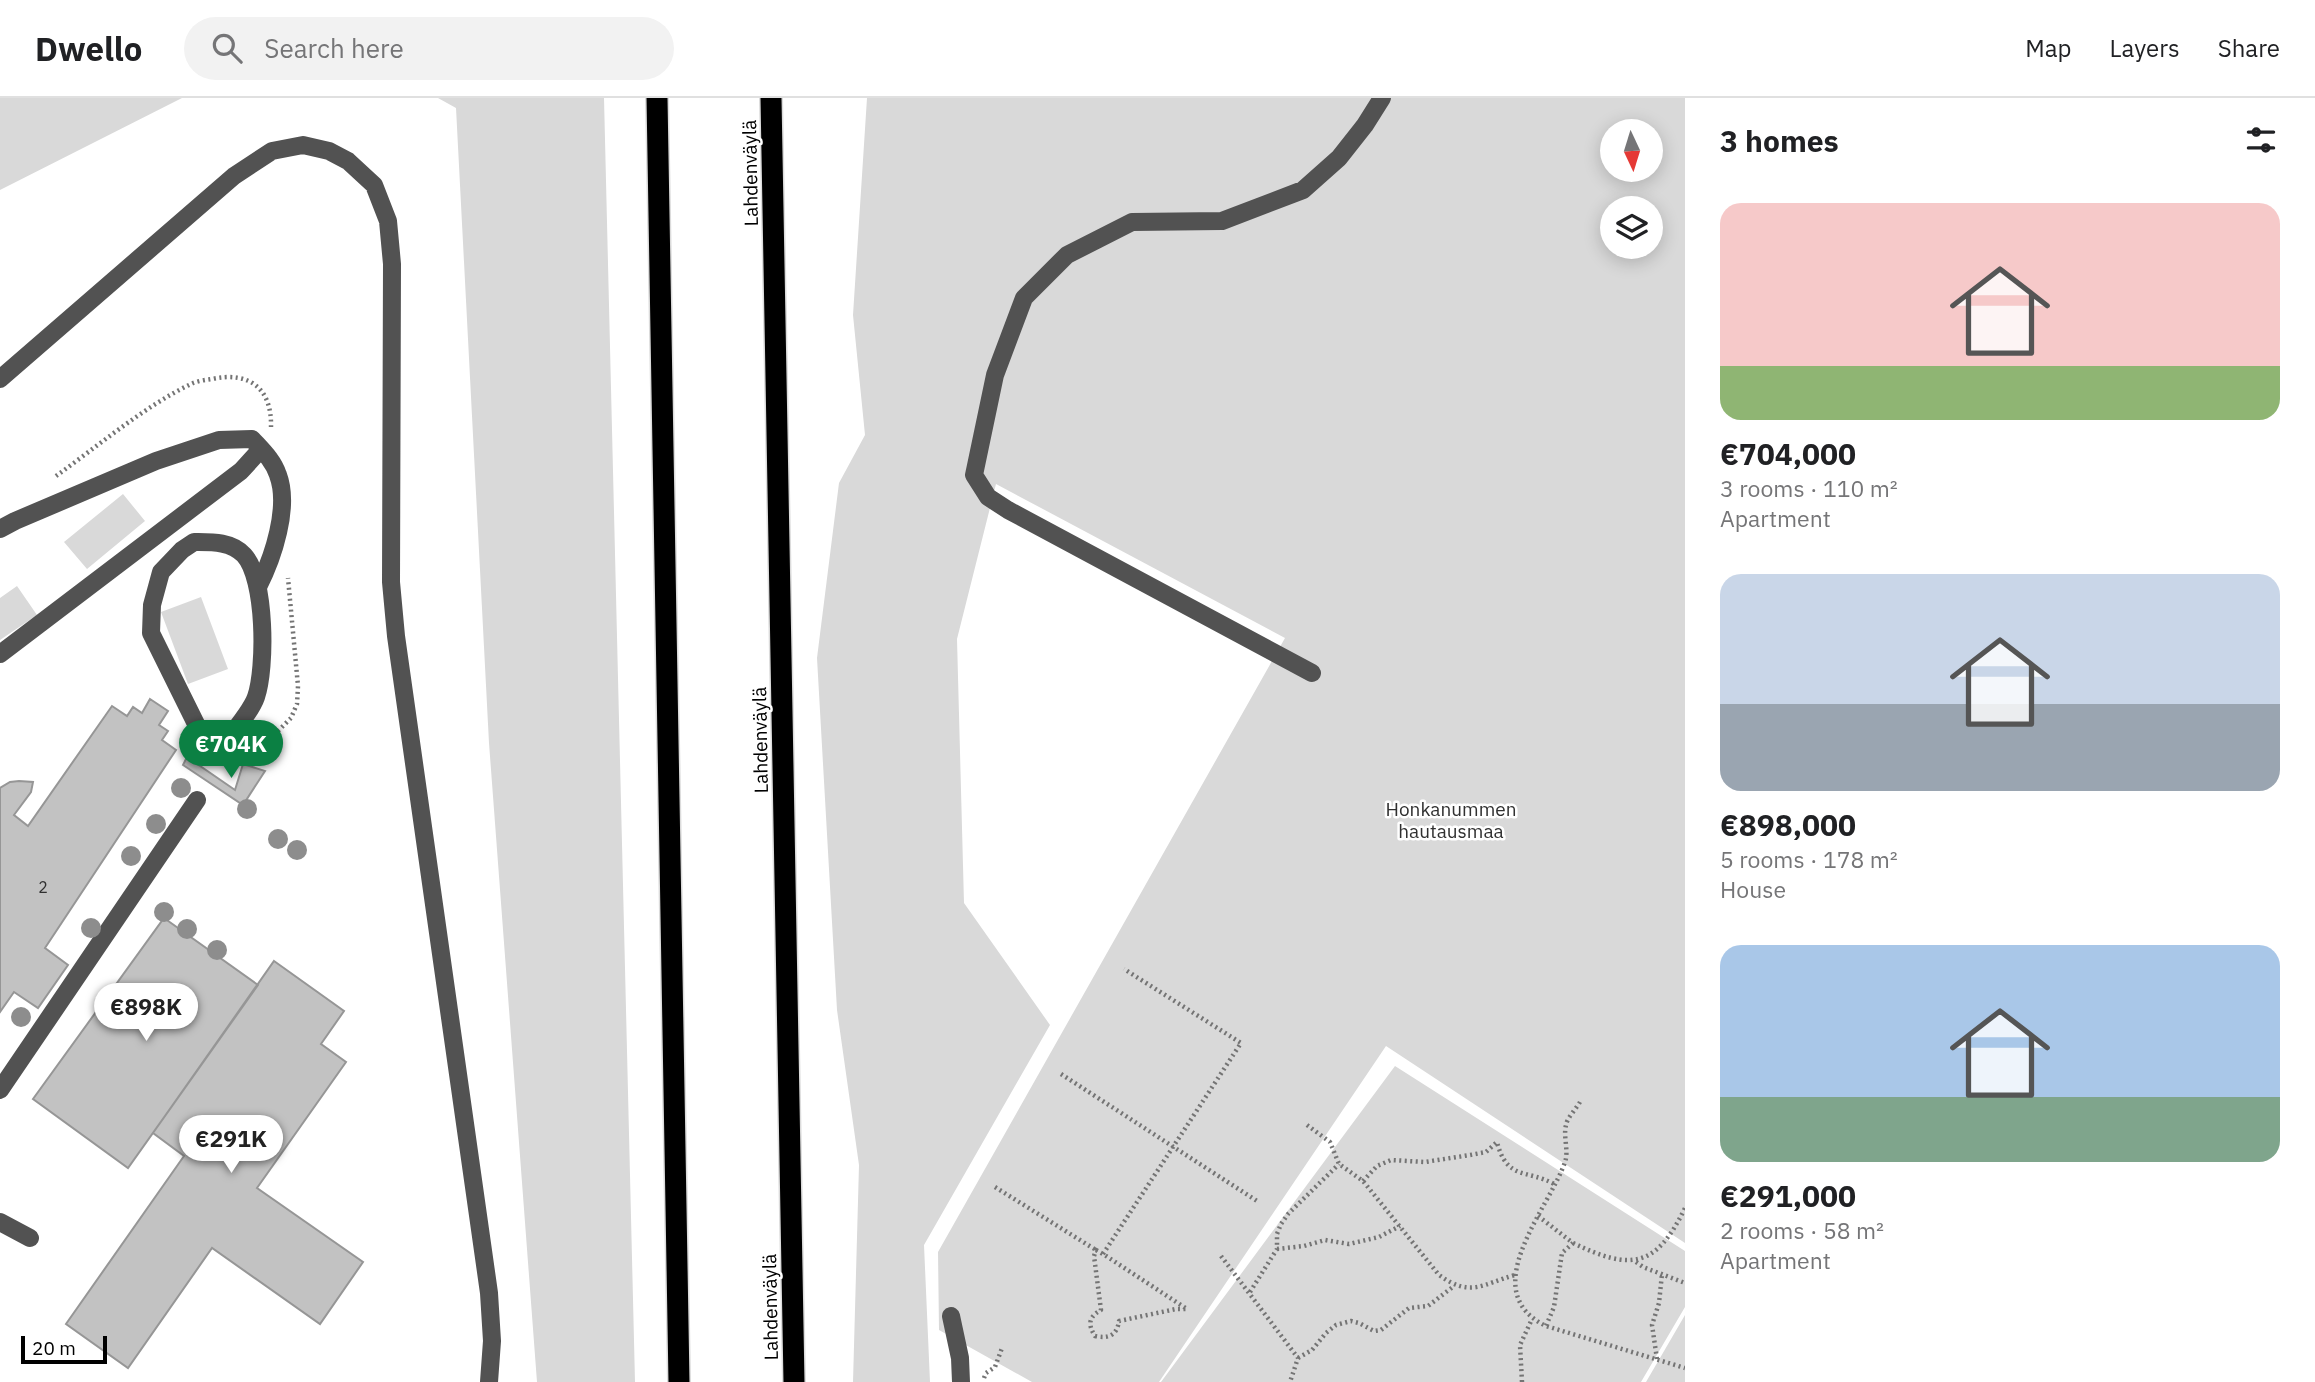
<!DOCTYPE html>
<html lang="en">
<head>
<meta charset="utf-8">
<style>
  :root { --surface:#fff; --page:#f2f2f2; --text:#202124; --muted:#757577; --line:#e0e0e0; --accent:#0b8043 }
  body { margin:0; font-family:"IBM Plex Sans",sans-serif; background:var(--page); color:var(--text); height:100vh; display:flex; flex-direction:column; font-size:26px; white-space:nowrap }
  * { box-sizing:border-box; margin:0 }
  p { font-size:23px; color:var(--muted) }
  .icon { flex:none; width:38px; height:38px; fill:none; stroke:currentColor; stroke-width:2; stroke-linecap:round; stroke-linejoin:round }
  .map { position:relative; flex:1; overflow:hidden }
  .sheet { display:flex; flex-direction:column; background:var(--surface); width:630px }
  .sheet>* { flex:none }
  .needle { width:46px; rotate:176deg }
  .tools { position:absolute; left:1600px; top:21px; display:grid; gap:14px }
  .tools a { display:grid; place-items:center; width:63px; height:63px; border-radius:50%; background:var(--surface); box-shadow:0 4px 18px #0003; font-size:35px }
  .scale { position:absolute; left:21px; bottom:18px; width:86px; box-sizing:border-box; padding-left:7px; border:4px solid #000; border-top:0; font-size:19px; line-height:24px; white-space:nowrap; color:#000; -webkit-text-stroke:5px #fff; paint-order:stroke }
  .price { position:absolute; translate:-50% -60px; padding:0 16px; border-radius:24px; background:#fff; color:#222; font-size:23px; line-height:46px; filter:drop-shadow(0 2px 4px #0008) }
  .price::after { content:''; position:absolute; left:50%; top:42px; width:21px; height:16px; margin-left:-10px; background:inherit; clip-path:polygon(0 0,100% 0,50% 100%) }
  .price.on { background:var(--accent); color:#fff }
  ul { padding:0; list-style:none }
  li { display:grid; align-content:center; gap:14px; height:371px; padding:0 35px }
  li span { display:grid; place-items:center; height:217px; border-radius:21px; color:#555 }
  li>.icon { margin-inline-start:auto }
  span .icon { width:126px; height:126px; fill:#fffc; stroke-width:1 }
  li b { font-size:30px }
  h2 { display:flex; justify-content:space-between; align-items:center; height:84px; padding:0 35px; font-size:30px }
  header { display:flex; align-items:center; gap:42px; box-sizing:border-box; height:98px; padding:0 35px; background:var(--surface); border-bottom:2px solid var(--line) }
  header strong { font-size:33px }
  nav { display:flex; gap:38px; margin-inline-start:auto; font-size:24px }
  .search { width:490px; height:63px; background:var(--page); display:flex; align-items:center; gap:18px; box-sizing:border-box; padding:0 24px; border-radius:38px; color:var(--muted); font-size:26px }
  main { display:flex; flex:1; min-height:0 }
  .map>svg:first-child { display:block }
  .green { fill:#d9d9d9; fill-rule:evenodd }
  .building { fill:#c2c2c2; stroke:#969696; stroke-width:2 }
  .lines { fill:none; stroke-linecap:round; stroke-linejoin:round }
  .highway-casing { stroke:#dbdbdb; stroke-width:24 }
  .path { stroke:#747474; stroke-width:4.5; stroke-dasharray:2 3.5; stroke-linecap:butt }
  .minor { stroke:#525252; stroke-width:18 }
  .highway { stroke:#000; stroke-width:21 }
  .tree { fill:#8d8d8d }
  .labels { text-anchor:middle; stroke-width:5; stroke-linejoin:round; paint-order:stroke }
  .number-label { font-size:16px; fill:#303030 }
  .street-label { font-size:19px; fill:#000; stroke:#fff }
  .park-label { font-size:19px; fill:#303030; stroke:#fff }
</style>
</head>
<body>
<header>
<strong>Dwello</strong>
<div class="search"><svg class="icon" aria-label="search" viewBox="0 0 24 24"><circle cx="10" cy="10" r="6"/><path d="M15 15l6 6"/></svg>Search here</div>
<nav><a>Map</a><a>Layers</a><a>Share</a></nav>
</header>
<main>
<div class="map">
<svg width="1685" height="1284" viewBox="0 0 1685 1284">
  <rect width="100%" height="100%" fill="#fff"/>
  <path class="green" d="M0 0H182L0 92Z
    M438 0H604L635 1284H537L489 645 456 10Z
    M867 0H1685V1145L1386 948 1159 1284H1032L939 1232 938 1154 1285 540 996 386 957 541 964 805 1050 927 924 1147 930 1284H853L859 1067 837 912 817 560 839 385 865 337 853 217ZM1612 33H1650V72H1612ZM1612 110H1650V149H1612Z
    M123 396 145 423 87 471 64 444Z
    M17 488 37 517 0 542V500Z
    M201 499 228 571 188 586 161 514Z
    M1395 968 1685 1153V1209L1641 1284H1161Z
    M1685 1217V1284H1646Z"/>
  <path class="building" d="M150 601 168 613 159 627 168 633 162 642 176 652 45 850 68 867 38 910 14 894 0 914V690L10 684 19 683 33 684 31 694 14 717 28 728 112 608 127 618 133 609 142 615Z
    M187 659 235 692 243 666 265 673 243 707 183 667Z
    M164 820 258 887 128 1070 33 1001Z
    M274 863 344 913 321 946 346 964 257 1090 363 1164 320 1226 212 1150 128 1270 66 1226 184 1058 153 1035Z"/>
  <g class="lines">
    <g class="highway-casing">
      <path id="highway" d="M657 0 679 1284
        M771 0 794 1284"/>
    </g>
    <path class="path" d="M56 378C98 348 145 308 191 286 197 283 205 282 212 281 249 273 272 290 271 329
      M243 659 261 650 291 620 297 606 298 588 288 480
      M1061 976 1257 1103
      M1580 1004C1576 1011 1567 1020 1566 1027 1563 1039 1569 1053 1565 1064 1549 1111 1474 1193 1546 1228L1685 1270
      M1307 1027 1330 1044 1339 1066 1363 1083 1439 1177C1471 1200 1482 1186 1515 1177
      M1363 1083 1377 1068 1391 1062 1425 1064 1470 1057 1486 1054 1497 1044C1507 1083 1527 1071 1554 1086
      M995 1089 1096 1152
      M1538 1118 1573 1145 1562 1155 1554 1209 1546 1228
      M1573 1145C1631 1173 1656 1170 1685 1110
      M1277 1151 1304 1148 1325 1142 1349 1146 1379 1139 1400 1128
      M1096 1152 1103 1156 1187 1211H1176L1119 1223C1117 1237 1109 1241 1095 1238 1088 1227 1088 1219 1101 1212L1094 1158Z
      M1103 1156 1241 945 1124 871
      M1221 1158 1298 1260 1290 1284
      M1636 1164 1643 1169 1685 1185
      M1250 1194 1277 1151V1136L1281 1126 1288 1116 1339 1066
      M1298 1260 1312 1252 1326 1235 1336 1227 1351 1223 1359 1225 1374 1233 1381 1232 1409 1210 1428 1208 1454 1188
      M1657 1261 1652 1227 1659 1205 1662 1176
      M984 1280 986 1275 995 1269 1002 1250
      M1522 1284 1520 1247 1532 1221"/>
    <path class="minor" d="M0 281 234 78 272 53 303 47 329 53 348 63 374 87 388 123 392 166 391 484 396 538 489 1195 492 1243 489 1284
      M0 431 15 423 156 363 219 342 252 341C262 352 273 362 278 377 290 409 273 460 258 489
      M194 444C211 444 231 443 244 457 266 481 266 570 256 599 251 614 229 639 219 652L200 634 151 535 152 507 161 474 182 452Z
      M0 556 241 373 261 351
      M1312 575 1008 412 988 399 974 377 995 277 1024 200 1067 157 1132 124 1222 123 1303 92 1339 60 1365 27 1382 0
      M0 992 197 702
      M0 1124 30 1140
      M951 1218 960 1260 961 1284"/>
    <use href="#highway" class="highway"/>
  </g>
  <g class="tree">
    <circle cx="181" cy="690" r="10"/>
    <circle cx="247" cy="711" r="10"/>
    <circle cx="156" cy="726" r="10"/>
    <circle cx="278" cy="741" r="10"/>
    <circle cx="297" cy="752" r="10"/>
    <circle cx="131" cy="758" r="10"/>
    <circle cx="164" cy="814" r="10"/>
    <circle cx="91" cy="830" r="10"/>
    <circle cx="187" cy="831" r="10"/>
    <circle cx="217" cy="852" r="10"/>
    <circle cx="21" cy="919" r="10"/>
  </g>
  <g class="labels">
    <g class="number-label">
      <text x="43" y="795">2</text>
    </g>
    <g class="street-label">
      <text transform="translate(750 75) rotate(-91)" y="7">Lahdenväylä</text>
      <text transform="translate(760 642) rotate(-91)" y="7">Lahdenväylä</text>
      <text transform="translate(770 1209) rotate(-91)" y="7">Lahdenväylä</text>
    </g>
    <g class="park-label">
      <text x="1451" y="718">Honkanummen<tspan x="1451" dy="22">hautausmaa</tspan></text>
    </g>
  </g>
</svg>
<div class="tools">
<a><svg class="needle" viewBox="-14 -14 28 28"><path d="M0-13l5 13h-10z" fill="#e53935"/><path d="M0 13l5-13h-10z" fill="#757577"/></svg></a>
<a><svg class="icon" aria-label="layers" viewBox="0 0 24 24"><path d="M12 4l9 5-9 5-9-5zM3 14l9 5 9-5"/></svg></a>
</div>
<div class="scale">20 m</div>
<b class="price on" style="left:231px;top:682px">€704K</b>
<b class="price" style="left:146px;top:945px">€898K</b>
<b class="price" style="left:231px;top:1077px">€291K</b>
</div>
<section class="sheet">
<h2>3 homes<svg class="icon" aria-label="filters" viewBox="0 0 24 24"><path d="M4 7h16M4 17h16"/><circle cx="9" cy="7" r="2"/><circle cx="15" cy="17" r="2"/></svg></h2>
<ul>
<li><span style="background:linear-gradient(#f6c9c9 75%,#8fb573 0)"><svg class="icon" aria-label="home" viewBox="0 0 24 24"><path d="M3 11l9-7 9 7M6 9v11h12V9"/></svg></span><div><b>€704,000</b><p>3 rooms · 110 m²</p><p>Apartment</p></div></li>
<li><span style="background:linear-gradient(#c9d6e8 60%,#9aa5b1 0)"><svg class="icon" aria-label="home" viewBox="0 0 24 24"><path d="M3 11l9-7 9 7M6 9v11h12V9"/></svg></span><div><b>€898,000</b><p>5 rooms · 178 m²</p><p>House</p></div></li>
<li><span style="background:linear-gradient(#a9c7e8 70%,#7fa58c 0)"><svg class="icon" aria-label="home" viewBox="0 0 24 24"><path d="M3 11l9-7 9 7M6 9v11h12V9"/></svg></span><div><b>€291,000</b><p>2 rooms · 58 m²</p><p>Apartment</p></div></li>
</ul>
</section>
</main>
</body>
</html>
